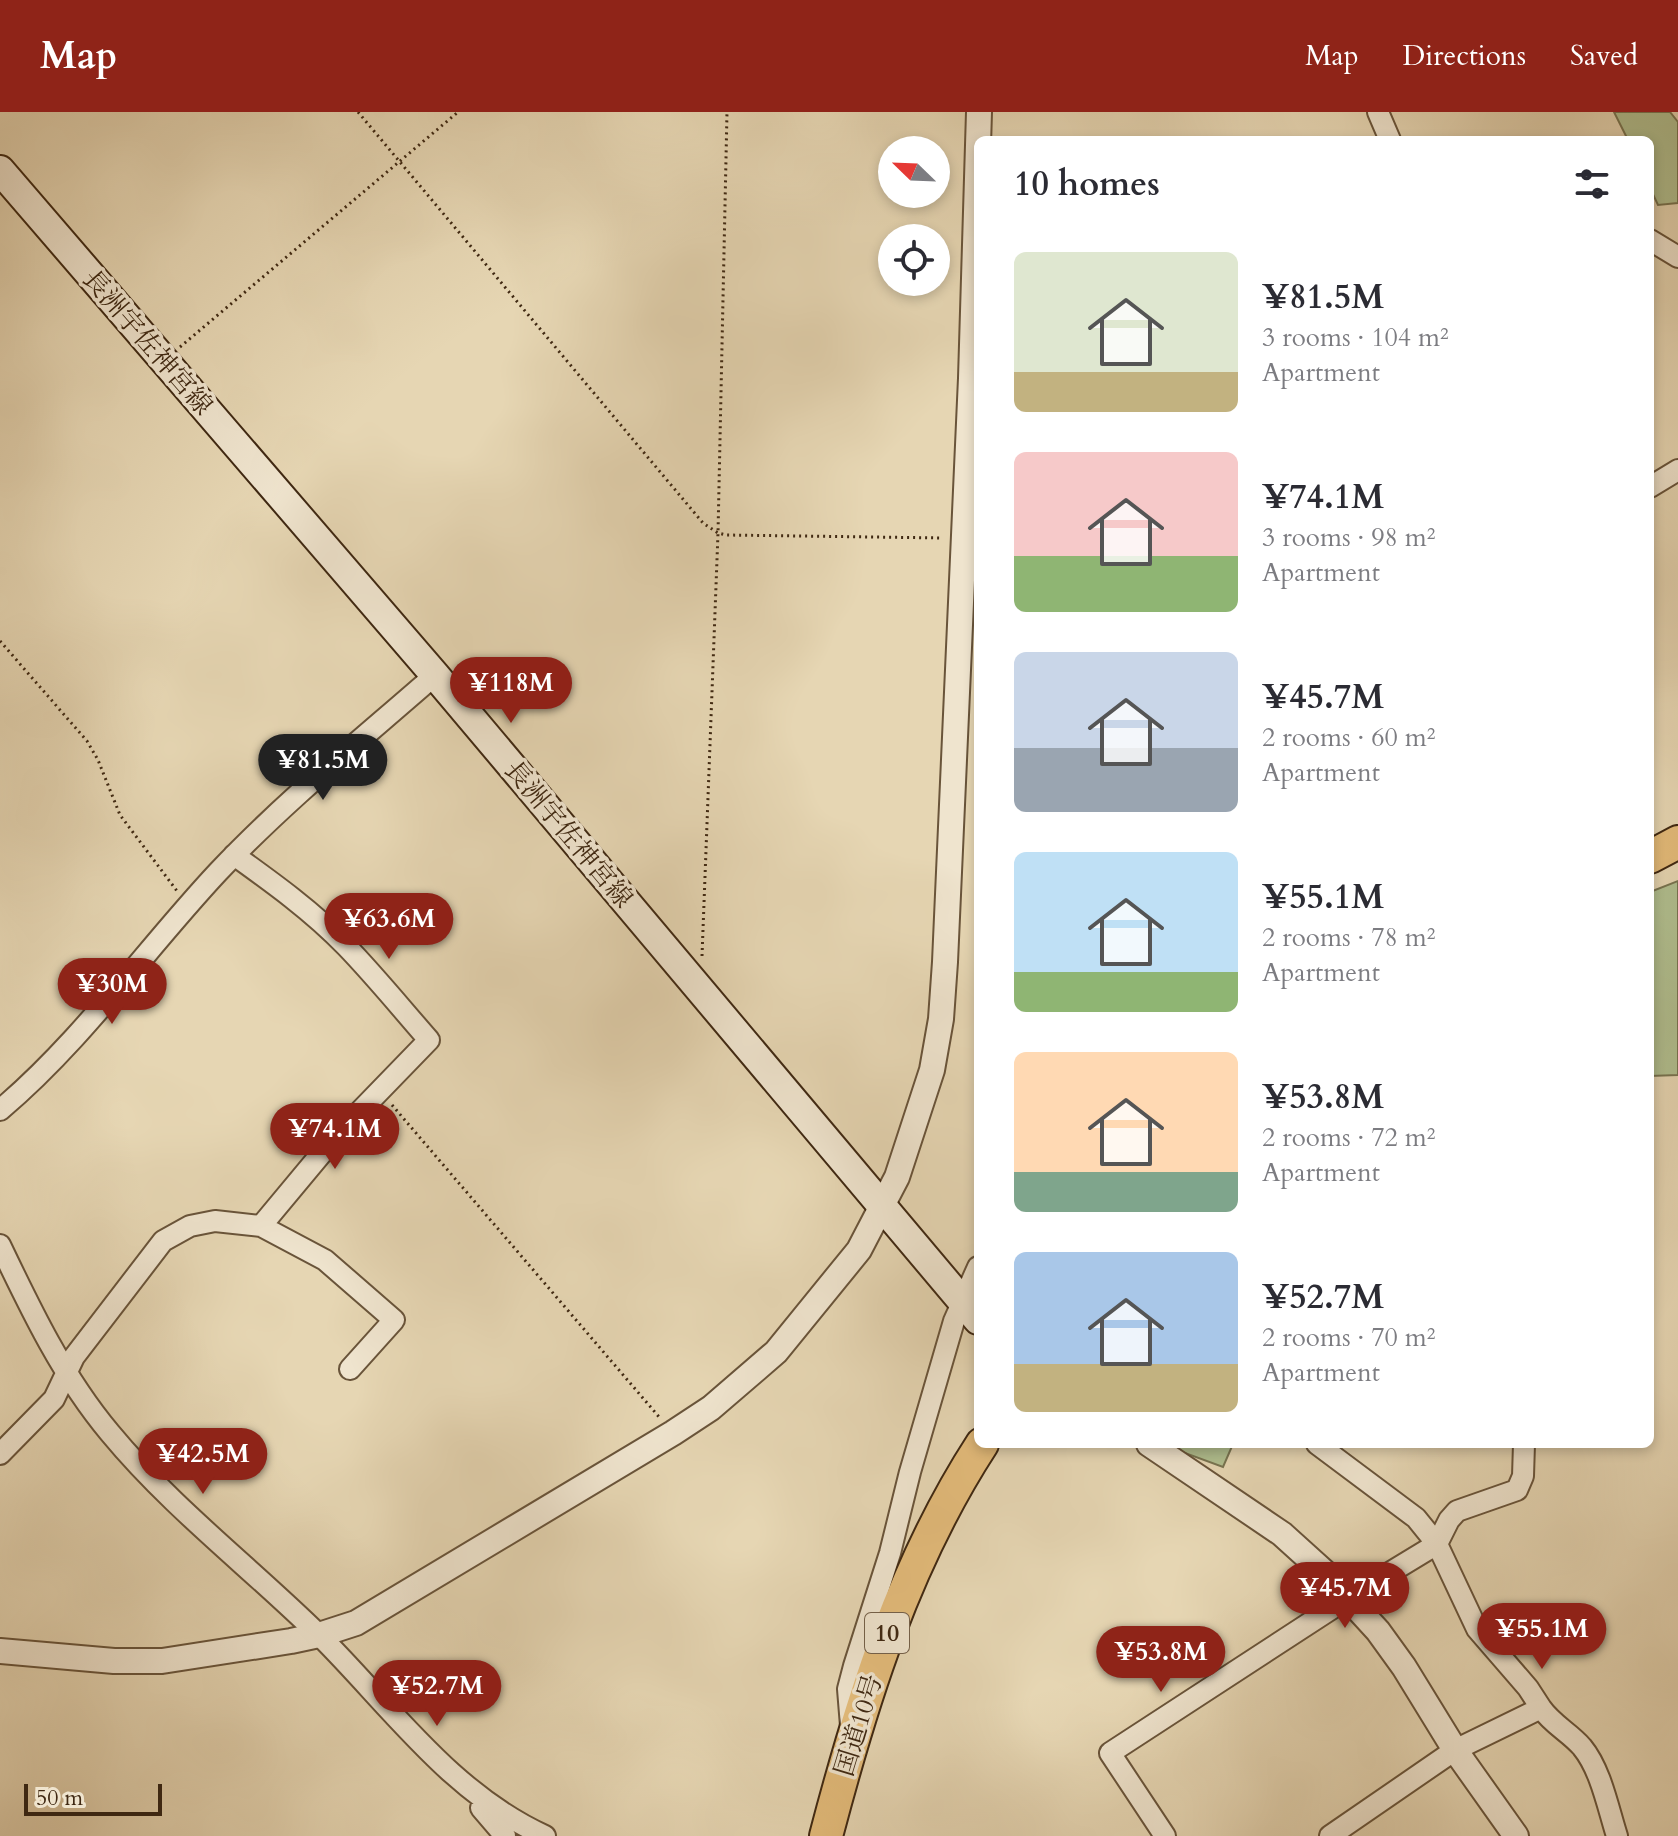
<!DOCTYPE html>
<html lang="en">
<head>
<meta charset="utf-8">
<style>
  :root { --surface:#fff; --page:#f2f2f3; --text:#2b2b33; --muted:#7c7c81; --accent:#8f2418 }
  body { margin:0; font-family:Cardo,"Noto Serif JP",serif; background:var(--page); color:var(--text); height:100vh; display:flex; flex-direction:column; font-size:30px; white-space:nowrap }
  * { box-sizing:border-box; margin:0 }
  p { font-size:26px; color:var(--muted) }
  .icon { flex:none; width:44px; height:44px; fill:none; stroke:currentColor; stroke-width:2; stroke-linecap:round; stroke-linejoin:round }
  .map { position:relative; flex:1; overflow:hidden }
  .panel { position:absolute; left:974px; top:24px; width:680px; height:1312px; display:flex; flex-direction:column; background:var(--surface); border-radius:12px; box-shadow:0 4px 12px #0003 }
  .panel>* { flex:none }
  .needle { width:52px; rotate:293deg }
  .controls { position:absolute; left:878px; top:24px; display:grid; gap:16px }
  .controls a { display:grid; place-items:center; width:72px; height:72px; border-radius:50%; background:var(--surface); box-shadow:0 4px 12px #0003; font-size:40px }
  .scale { position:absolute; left:24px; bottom:20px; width:138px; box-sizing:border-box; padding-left:8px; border:4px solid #3f2812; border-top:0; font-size:22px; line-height:28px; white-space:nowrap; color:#3f2812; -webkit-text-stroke:6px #efe4ce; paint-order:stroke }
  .price { position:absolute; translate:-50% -68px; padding:0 18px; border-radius:28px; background:var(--accent); color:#fff; font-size:26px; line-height:52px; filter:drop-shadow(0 2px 4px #0008) }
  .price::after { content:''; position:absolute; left:50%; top:48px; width:24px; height:18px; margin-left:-12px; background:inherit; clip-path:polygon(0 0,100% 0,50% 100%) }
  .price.selected { background:#222; color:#fff }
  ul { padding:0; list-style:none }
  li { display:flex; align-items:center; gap:24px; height:200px; padding:0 40px }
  li span { display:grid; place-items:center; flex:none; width:224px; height:160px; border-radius:12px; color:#555 }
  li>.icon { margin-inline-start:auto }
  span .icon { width:96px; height:96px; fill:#fffc; stroke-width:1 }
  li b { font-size:34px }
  h2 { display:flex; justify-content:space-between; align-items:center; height:96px; padding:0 40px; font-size:34px }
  header { display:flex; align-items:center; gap:48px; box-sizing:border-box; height:112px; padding:0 40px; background:var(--accent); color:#fff }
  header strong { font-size:38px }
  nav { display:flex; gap:44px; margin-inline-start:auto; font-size:28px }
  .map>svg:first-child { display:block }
  .green { fill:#b0bf90; stroke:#787451; stroke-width:2 }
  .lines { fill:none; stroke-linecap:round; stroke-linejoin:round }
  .minor-casing { stroke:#69543a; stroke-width:24 }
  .tertiary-casing { stroke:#69543a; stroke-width:28 }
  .secondary-casing { stroke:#3f2812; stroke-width:32 }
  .trunk-casing { stroke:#3f2812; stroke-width:36 }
  .path { stroke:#3f2812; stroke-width:3; stroke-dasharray:2 4; stroke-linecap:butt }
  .minor { stroke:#efe4ce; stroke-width:20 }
  .tertiary { stroke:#efe4ce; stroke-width:24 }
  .secondary { stroke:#efe4ce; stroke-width:28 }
  .trunk { stroke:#e3bb7a; stroke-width:32 }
  .labels { text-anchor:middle; stroke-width:7; stroke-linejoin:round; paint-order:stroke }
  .shield { fill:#efe4ce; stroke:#74604a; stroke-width:2 }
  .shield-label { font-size:24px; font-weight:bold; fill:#3f2812 }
  .street-label { font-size:26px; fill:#3f2812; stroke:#efe4ce }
</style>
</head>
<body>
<header>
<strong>Map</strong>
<nav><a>Map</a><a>Directions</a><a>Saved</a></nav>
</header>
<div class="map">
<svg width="1678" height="1724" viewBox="0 0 1678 1724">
  <rect width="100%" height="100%" fill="#e6d6b3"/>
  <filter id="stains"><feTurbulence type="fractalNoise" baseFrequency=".0025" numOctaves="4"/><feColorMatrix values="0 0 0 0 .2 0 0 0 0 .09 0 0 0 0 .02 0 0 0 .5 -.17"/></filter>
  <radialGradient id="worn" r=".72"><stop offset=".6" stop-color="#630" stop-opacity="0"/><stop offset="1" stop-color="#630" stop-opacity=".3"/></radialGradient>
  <path class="green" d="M1614 0H1670L1678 10V91L1658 93 1650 76V28H1628Z
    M1678 769V963L1650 964V780Z
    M1170 1332H1233L1223 1355 1174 1337Z"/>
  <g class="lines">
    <g class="minor-casing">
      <path id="minor" d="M1378 0 1390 28
        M1650 128 1678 145
        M1650 375 1678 358
        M234 743C273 771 312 799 346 834 375 864 401 896 429 928L336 1024 261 1114
        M0 998C82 929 145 838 218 760 285 689 362 627 435 563
        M0 1133C31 1198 63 1265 110 1321 172 1396 251 1456 320 1524 391 1595 452 1682 545 1724
        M1317 1332 1416 1406 1437 1432 1477 1517 1528 1576 1541 1596 1455 1638 1330 1724
        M0 1342 54 1287 74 1245 163 1129 190 1114 215 1109 261 1114 325 1148 394 1208 350 1257
        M1541 1596C1553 1613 1569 1620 1582 1635 1601 1658 1608 1696 1617 1724
        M851 1614 848 1577 854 1554 890 1441 910 1360 954 1209 978 1155
        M481 1696 505 1724
        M1165 1724 1110 1641 1348 1486 1437 1432 1449 1408 1457 1399 1517 1378 1523 1364 1524 1332"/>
    </g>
    <g class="tertiary-casing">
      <path id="tertiary" d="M1149 1332 1282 1422 1324 1460 1378 1519 1404 1555 1455 1638 1516 1724
        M0 1539 114 1549H162L291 1529 319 1523 356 1511 673 1321 711 1296 776 1240 859 1138 897 1065 932 958 941 907 945 850 971 266 979 0"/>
    </g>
    <g class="secondary-casing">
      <path id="secondary" d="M0 58 435 563 978 1208"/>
    </g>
    <g class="trunk-casing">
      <path id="trunk" d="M1650 745 1678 730
        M826 1724C862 1587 904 1452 982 1332"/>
    </g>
    <path class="path" d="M358 0 703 411 718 421 726 423 943 426
      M180 235 458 0
      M0 529 87 629 98 648 120 703 177 779
      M702 844 718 421 727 0
      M392 993 660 1306"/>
    <use href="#minor" class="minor"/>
    <use href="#tertiary" class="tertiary"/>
    <use href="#secondary" class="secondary"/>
    <use href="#trunk" class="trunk"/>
  </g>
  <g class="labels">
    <rect class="shield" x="865" y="1501" width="44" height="40" rx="6"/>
    <g class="shield-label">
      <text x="887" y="1529">10</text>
    </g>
    <g class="street-label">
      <text transform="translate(148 230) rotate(49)" y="9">長洲宇佐神宮線</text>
      <text transform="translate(569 722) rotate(50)" y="9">長洲宇佐神宮線</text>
      <text transform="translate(858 1613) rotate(-73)" y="9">国道10号</text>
    </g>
  </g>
  <rect width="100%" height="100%" filter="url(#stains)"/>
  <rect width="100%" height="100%" fill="url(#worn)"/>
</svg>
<div class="controls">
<a><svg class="needle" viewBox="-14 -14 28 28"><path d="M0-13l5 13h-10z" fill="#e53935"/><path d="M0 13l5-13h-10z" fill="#7c7c81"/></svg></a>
<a><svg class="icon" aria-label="locate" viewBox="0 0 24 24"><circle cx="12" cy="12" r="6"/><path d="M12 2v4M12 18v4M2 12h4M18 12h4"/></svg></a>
</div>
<div class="scale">50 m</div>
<b class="price" style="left:511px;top:613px">¥118M</b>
<b class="price selected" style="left:323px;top:690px">¥81.5M</b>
<b class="price" style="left:389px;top:849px">¥63.6M</b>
<b class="price" style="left:112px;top:914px">¥30M</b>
<b class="price" style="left:335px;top:1059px">¥74.1M</b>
<b class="price" style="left:203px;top:1384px">¥42.5M</b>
<b class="price" style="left:1345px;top:1518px">¥45.7M</b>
<b class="price" style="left:1542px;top:1559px">¥55.1M</b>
<b class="price" style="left:1161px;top:1582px">¥53.8M</b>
<b class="price" style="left:437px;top:1616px">¥52.7M</b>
<section class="panel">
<h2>10 homes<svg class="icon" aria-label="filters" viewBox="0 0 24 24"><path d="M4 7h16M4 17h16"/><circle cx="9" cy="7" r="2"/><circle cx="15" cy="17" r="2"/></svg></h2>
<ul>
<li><span style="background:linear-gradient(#dfe7d0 75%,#c2b280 0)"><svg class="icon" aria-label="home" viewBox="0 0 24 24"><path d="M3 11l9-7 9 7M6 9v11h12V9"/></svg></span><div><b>¥81.5M</b><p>3 rooms · 104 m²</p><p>Apartment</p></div></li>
<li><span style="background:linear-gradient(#f6c9c9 65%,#8fb573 0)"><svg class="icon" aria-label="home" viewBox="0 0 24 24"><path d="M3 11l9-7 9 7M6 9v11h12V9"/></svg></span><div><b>¥74.1M</b><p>3 rooms · 98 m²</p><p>Apartment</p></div></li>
<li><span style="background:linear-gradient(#c9d6e8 60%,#9aa5b1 0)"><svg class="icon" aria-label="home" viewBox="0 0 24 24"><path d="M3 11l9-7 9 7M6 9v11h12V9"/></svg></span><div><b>¥45.7M</b><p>2 rooms · 60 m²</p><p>Apartment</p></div></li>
<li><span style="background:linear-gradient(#bfe0f5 75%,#8fb573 0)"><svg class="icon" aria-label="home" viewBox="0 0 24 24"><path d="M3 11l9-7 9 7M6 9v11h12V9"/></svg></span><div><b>¥55.1M</b><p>2 rooms · 78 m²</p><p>Apartment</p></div></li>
<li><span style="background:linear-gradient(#ffd9b3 75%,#7fa58c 0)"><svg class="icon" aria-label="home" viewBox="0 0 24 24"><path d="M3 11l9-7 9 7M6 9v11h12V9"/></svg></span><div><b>¥53.8M</b><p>2 rooms · 72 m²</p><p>Apartment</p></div></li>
<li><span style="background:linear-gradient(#a9c7e8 70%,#c2b280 0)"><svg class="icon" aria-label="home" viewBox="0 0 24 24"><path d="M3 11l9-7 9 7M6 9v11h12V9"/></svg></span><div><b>¥52.7M</b><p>2 rooms · 70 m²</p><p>Apartment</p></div></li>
</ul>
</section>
</div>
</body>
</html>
